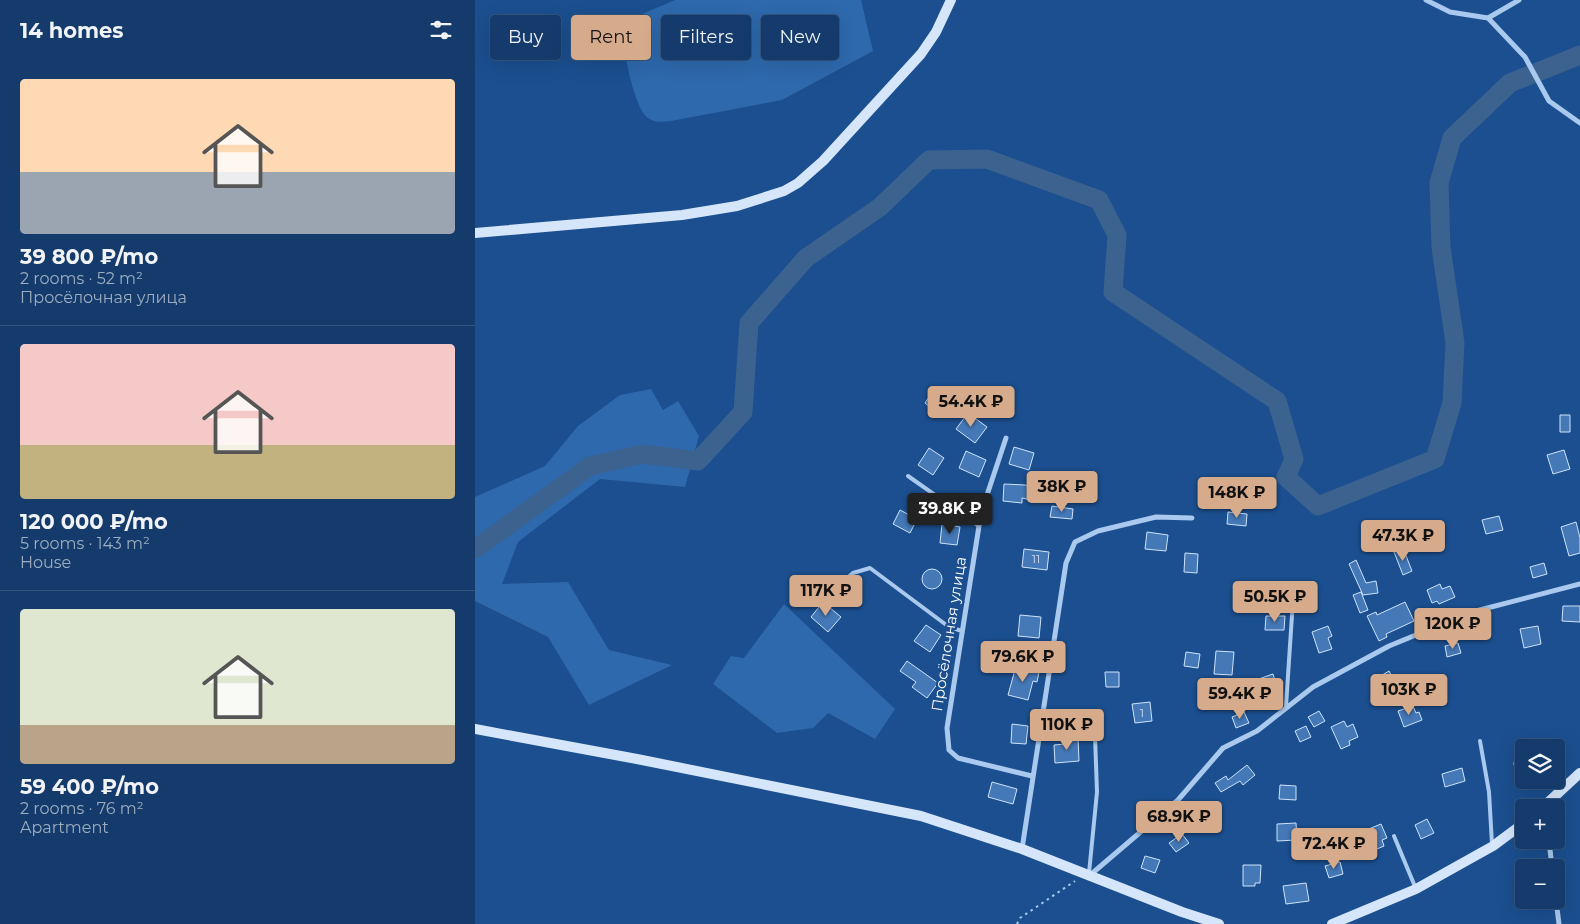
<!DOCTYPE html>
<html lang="en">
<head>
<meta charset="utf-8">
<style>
  :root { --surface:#143b6b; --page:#214673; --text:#f1f3f6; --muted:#9dadc1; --line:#33557e; --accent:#d6ab8b }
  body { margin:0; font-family:Montserrat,sans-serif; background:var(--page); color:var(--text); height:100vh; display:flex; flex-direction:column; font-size:19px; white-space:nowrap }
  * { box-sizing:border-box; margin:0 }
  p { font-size:16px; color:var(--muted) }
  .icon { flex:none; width:28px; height:28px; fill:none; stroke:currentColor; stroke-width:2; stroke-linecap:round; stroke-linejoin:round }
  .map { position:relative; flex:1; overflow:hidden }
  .drawer { display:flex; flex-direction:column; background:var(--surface); width:475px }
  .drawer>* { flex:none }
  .banner { position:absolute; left:15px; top:15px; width:475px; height:45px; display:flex; gap:10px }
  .fabs { position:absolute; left:1040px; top:739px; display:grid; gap:10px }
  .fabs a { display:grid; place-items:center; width:50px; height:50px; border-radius:5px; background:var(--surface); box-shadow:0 5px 20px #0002,0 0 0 1px var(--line); font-size:25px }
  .price { position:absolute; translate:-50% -42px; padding:0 11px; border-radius:5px; background:var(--accent); color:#111; font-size:16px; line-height:32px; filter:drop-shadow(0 1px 2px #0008) }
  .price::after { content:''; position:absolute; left:50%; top:30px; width:15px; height:11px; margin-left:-8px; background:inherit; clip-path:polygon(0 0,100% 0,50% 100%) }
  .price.current { background:#222; color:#fff }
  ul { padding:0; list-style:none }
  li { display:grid; align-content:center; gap:10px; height:265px; padding:0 20px }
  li+li { border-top:1px solid var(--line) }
  li span { display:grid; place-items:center; height:155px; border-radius:5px; color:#555 }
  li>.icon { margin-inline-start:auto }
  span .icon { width:90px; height:90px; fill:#fffc; stroke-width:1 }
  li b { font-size:21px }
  h2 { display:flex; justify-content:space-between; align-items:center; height:60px; padding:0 20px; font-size:21px }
  .tag { padding:0 18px; border-radius:5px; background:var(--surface); box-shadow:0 5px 20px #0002,0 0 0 1px var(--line); font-size:18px; line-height:45px }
  .tag.current { background:var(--accent); color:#111 }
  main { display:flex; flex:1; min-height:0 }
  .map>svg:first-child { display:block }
  .green { fill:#2e69ad }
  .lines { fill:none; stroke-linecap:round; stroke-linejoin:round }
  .river { stroke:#3c6290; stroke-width:19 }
  .building { fill:#4478b7; stroke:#cfe3fa }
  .path { stroke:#a9c9ee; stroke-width:2; stroke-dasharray:2.5 4; stroke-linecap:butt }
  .lane { stroke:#a9c9ee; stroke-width:4 }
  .street { stroke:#a9c9ee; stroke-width:5 }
  .secondary { stroke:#d6e6fa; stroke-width:10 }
  .labels { text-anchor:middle; stroke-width:4.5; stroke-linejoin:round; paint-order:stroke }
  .number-label { font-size:12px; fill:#d0dded }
  .street-label { font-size:15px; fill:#fff; stroke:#1b4f8f }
</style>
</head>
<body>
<main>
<section class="drawer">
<h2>14 homes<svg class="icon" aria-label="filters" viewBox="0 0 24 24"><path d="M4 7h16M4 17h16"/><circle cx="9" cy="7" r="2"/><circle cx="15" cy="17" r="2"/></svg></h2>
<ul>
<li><span style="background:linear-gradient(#ffd9b3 60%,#9aa5b1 0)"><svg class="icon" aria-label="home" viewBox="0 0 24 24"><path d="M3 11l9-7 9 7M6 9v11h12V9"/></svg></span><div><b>39 800 ₽/mo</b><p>2 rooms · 52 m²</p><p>Просёлочная улица</p></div></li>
<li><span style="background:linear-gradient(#f6c9c9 65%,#c2b280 0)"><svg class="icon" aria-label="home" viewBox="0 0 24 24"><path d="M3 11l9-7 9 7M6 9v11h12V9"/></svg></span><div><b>120 000 ₽/mo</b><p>5 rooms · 143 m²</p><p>House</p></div></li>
<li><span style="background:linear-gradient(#dfe7d0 75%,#b9a48a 0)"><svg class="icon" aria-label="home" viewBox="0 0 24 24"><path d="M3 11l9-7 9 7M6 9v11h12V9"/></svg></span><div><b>59 400 ₽/mo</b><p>2 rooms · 76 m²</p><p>Apartment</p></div></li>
</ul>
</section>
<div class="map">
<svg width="1105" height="924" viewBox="0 0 1105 924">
  <rect width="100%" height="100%" fill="#1b4f8f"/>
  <path class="green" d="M200 0H386L398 51 307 100 196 121C188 122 179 123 173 118 160 110 148 52 149 36 149 32 151 28 152 24L167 14Z
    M176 389 188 410 203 401 224 436 210 487 125 479 43 542 27 584 93 582 134 650 197 665 114 705 73 637 0 601V497L70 466 103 426 145 395Z
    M309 604 420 709 400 739 353 713 338 728 302 733 238 684 256 656 269 658Z"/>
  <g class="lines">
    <path class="river" d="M0 549 115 466 168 454 223 461 268 412 274 323 331 258 405 207 454 160 512 159 624 200 642 235 638 292 802 401 819 459 811 477 843 506 960 459 977 403 980 343 966 247 964 183 977 138 1035 83 1105 55"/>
  </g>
  <path class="building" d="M456 394 469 404 462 413 450 403Z
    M493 413 512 427 500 443 481 429Z
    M1085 415H1095V432H1085Z
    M539 447 559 453 554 470 534 464Z
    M454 448 469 458 458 475 443 465Z
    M1089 450 1095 469 1078 474 1072 455Z
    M491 451 511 460 504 477 484 468Z
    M529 484 550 485 568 489 565 502 547 498V503L528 501Z
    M577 506 598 509 597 519 575 517Z
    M425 510 442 519 435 533 418 524Z
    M753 512 772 514 771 526 752 524Z
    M1024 516 1028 530 1011 534 1007 520Z
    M1101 522 1105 538V553L1094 556 1086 527Z
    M467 524 485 527 482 545 465 543Z
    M672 532 693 535 691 551 670 549Z
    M928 548 937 571 928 575 919 552Z
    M549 549 574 552 572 570 547 567Z
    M710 553 723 554 722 573 709 572Z
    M881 560 891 583 901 581 903 593 888 595 874 564Z
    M1069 563 1072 574 1058 578 1055 567Z
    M447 579a10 10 0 1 1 20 0a10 10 0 1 1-20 0Z
    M965 584 967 589 975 586 980 597 964 604 962 601 957 603 952 590Z
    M886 592 893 610 885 613 878 595Z
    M348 602 366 617 353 632 336 617Z
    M930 602 939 621 911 634 912 637 904 641 892 616 901 612 902 615Z
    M1088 606H1105V622L1087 621Z
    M545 615 566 617 564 638 543 636Z
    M791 616H810L809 630H790Z
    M451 625 466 635 455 652 439 641Z
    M853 626 857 636 853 638 857 649 844 653 837 632Z
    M1063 626 1066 644 1049 648 1045 629Z
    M983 643 986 653 972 657 970 646Z
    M741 651 759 652 757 675 739 674Z
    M711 652 725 654 723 668 709 666Z
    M432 661 463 683 452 698 437 687 441 682 425 671Z
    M541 666 564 672 562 682 558 681 553 700 533 695Z
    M914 671 921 684 903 693 897 681Z
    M630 672H644V687H631Z
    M798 674 804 694 781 702 775 682Z
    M675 702 677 721 660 723 657 704Z
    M938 706 941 713 944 712 947 720 929 727 923 711Z
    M844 711 850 721 839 727 833 717Z
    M769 712 774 723 761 728 757 717Z
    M869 721 872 727 878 724 883 737 874 741 875 745 866 749 856 727Z
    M537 724 553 726 551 744 536 743Z
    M831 726 836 737 825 742 820 731Z
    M590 737H603L604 761 580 763 579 745 590 744Z
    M1041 746 1049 747V766L1039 765Z
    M772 765 780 775 768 785 765 781 746 792 740 783 751 776 753 780Z
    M987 768 990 781 970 787 967 774Z
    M517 782 542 789 538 804 513 797Z
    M805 785 821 786V800L804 799Z
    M952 819 959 833 946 839 940 825Z
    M821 823 822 840 802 841V824Z
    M906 824 912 838 907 840 909 846 895 852 886 832Z
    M707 834 714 843 701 852 694 843Z
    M670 856 685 860 680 873 666 868Z
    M865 862 868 874 854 878 850 866Z
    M768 865H786L785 883H780V886H768Z
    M831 883 834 901 811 904 808 886Z"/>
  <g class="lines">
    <path class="path" d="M542 924 545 918 600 881"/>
    <path class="lane" d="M433 476 504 526
      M357 591 378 573 395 568 474 627 487 631
      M811 706 818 600
      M1005 741 1014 792 1017 844
      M919 836 941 889
      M614 873 622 792 620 736"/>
    <path class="street" d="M951 0 975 12 1013 18 1050 57 1074 101 1105 123
      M1013 18 1044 0
      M531 438 510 501 504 526 472 728 474 750 483 758 557 776
      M1074 840 1077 868
      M547 849 591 563 600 542 623 531 681 517 717 518
      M614 876 703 800 748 748 782 731 838 687 914 646 997 612 1105 584
      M1081 900 1084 924"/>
    <path class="secondary" d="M0 233 207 215 262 206 309 191 323 183 348 161 446 54 461 32 476 0
      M0 729 162 759 446 816 547 849 707 912 744 924
      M1067 808 1105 773
      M857 924 941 889 1018 846 1049 823"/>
  </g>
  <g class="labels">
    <g class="number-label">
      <text x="561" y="563">11</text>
      <text x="667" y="717">1</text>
    </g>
    <g class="street-label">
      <text transform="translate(474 634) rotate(-81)" y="5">Просёлочная улица</text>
    </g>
  </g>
</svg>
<div class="fabs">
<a><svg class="icon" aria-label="layers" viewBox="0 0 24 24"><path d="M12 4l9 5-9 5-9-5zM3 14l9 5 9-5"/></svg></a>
<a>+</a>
<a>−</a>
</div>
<b class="price" style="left:496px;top:428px">54.4K ₽</b>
<b class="price" style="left:587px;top:513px">38K ₽</b>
<b class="price" style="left:762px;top:519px">148K ₽</b>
<b class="price current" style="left:475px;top:535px">39.8K ₽</b>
<b class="price" style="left:928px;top:562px">47.3K ₽</b>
<b class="price" style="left:351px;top:617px">117K ₽</b>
<b class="price" style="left:800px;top:623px">50.5K ₽</b>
<b class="price" style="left:978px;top:650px">120K ₽</b>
<b class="price" style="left:548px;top:683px">79.6K ₽</b>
<b class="price" style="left:934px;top:716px">103K ₽</b>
<b class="price" style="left:765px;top:720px">59.4K ₽</b>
<b class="price" style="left:592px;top:751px">110K ₽</b>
<b class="price" style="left:704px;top:843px">68.9K ₽</b>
<b class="price" style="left:859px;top:870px">72.4K ₽</b>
<div class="banner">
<a class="tag">Buy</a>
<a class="tag current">Rent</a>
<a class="tag">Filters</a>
<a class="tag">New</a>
</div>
</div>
</main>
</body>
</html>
